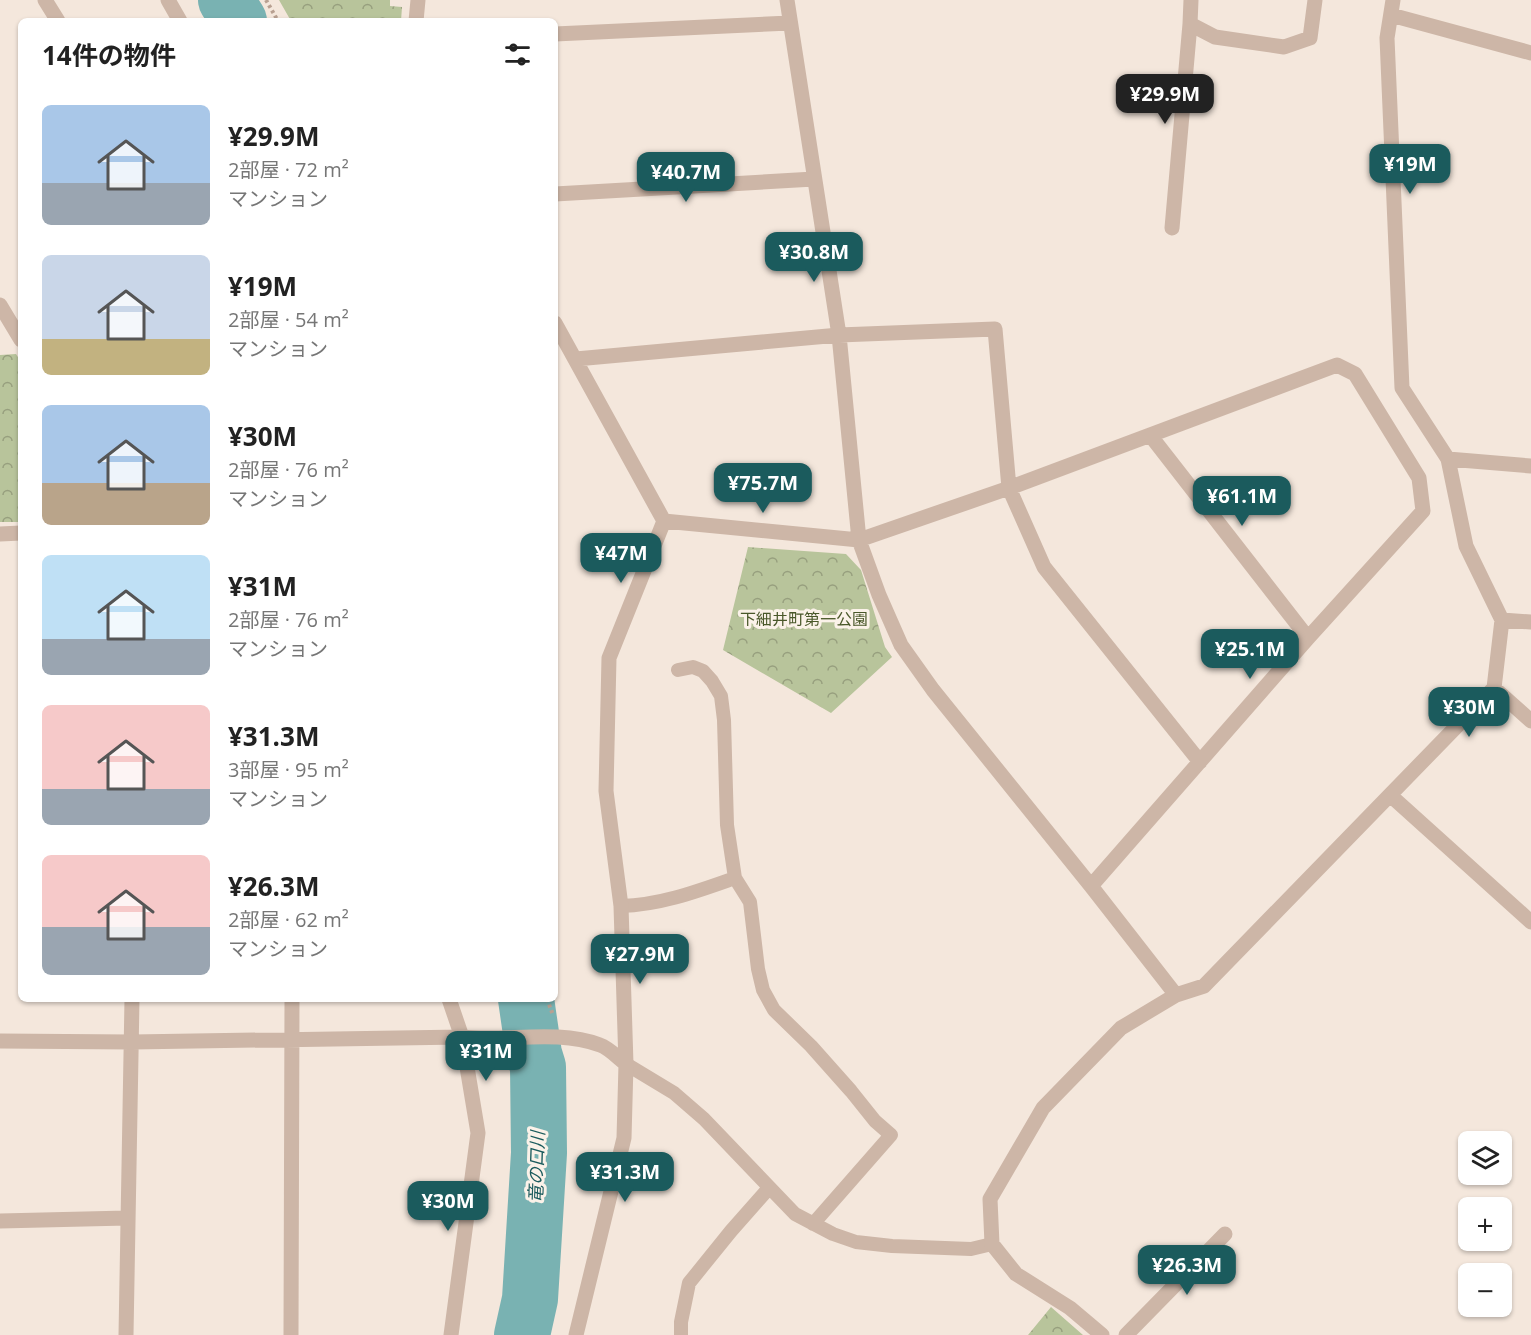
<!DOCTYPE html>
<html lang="ja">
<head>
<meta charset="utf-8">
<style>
  :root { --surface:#fff; --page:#f6f6f6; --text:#222; --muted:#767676; --accent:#1b5b5d }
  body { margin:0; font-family:"Open Sans","Noto Sans JP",sans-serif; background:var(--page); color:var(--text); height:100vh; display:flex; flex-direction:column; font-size:22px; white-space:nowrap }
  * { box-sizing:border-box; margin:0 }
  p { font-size:20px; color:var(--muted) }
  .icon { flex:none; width:33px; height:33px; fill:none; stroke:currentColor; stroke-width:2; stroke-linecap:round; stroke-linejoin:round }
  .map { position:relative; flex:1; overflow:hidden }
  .details { position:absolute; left:18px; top:18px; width:540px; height:984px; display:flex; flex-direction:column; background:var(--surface); border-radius:9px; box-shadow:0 2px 4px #0004 }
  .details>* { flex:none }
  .fabs { position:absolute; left:1458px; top:1131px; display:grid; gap:12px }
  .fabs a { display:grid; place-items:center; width:54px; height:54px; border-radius:9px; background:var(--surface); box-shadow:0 2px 4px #0004; font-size:30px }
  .price { position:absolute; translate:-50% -51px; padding:0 14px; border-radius:12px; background:var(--accent); color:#fff; font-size:20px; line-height:39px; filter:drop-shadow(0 2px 3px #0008) }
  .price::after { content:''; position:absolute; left:50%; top:36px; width:18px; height:14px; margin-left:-9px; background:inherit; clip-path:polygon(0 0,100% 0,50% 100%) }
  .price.on { background:#222; color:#fff }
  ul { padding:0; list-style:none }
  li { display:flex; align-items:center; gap:18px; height:150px; padding:0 24px }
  li span { display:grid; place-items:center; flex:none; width:168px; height:120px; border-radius:9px; color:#555 }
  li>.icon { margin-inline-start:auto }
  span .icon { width:72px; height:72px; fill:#fffc; stroke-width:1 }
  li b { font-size:26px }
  h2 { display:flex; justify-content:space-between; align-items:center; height:72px; padding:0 24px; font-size:26px }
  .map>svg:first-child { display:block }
  .park { fill:url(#park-crowns) }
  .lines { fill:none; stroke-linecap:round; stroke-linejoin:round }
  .river { stroke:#79b2b2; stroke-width:56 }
  .path { stroke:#b8a091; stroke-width:4; stroke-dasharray:3 3; stroke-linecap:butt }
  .lane { stroke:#cdb6a7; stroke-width:14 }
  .street { stroke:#cdb6a7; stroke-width:15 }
  .labels { text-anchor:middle; stroke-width:6; stroke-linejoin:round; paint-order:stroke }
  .park-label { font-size:16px; fill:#4a582a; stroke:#fbf2e9 }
  .water-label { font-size:18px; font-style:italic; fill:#1b5b5d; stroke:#fbf2e9 }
</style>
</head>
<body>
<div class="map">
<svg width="1531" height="1335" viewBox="0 0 1531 1335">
  <defs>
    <pattern id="park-crowns" width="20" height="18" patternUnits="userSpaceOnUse" patternTransform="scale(1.5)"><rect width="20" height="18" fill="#b8c49b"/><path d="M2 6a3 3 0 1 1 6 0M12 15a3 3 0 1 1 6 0" fill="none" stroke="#979f7e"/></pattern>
  </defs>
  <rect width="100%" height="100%" fill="#f4e7dc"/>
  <path class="park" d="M279 0H390V6L402 7 401 21H291Z
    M16 354 21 362V522H0V355Z
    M748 547 846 554 861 570 885 647 892 657 831 713 723 650Z
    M1051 1307 1083 1335H1028Z"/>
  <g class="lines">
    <path class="river" d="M226 0 239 21
      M522 1335 530 1299 539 1153 538 1067 534 1054 526 999"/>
    <path class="path" d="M266 0 278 21
      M547 999 553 1015"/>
    <path class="lane" d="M678 670 693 667 703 671 712 681 721 696 724 720 727 825 735 878 750 902 758 969 763 990 774 1010 811 1046 851 1091 875 1121 891 1135 813 1224
      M621 906C661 905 698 891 735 878
      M626 1064 674 1093 704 1119 795 1214 833 1234 856 1242 892 1246 971 1249 992 1244
      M681 1335V1322L689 1283 731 1231 769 1188"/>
    <path class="street" d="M45 0 58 21
      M168 0 180 21
      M787 0 839 335 859 540 879 595 901 645 933 690 1091 886 1176 995 1121 1028 1043 1108 990 1199 992 1244 1016 1274 1070 1308 1102 1335
      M1191 0 1190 24 1215 37 1284 47 1310 38 1315 0
      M1391 15 1531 53
      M416 21 418 0
      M555 34 790 23
      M555 194 814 179
      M1172 228 1190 24
      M0 305 21 340
      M555 323 664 521
      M576 359 839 335 995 329 1009 488 1044 567 1200 762
      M1150 435 1308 638
      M1448 459 1531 466
      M664 521 859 540 1009 488 1337 365 1355 374 1419 478 1423 511 1308 638 1091 886
      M0 534 21 533
      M1502 620 1531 622
      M1494 688 1531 721
      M1390 795 1531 922
      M1176 995 1204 986 1494 688 1502 620 1466 546 1448 459 1402 388 1387 38 1393 0
      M449 999 462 1037 478 1133 451 1335
      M0 1041 132 1042 462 1037C507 1042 556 1029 600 1045 609 1048 618 1058 626 1064
      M0 1221 127 1218
      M126 1335 132 999
      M291 1335 292 999
      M576 1335 624 1138 626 1064 621 906 606 791 609 658 664 521
      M1126 1335 1225 1234"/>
  </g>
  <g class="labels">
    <g class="park-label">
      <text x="804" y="625">下細井町第一公園</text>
    </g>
    <g class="water-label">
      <text transform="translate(537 1167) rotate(-88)" y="6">竜の口川</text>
    </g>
  </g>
</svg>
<div class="fabs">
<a><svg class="icon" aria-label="layers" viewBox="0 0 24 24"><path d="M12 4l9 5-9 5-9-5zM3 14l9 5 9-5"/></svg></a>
<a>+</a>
<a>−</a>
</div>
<b class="price on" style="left:1165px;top:125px">¥29.9M</b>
<b class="price" style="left:1410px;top:195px">¥19M</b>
<b class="price" style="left:686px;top:203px">¥40.7M</b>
<b class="price" style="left:814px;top:283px">¥30.8M</b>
<b class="price" style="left:763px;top:514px">¥75.7M</b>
<b class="price" style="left:1242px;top:527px">¥61.1M</b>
<b class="price" style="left:621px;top:584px">¥47M</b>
<b class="price" style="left:1250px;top:680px">¥25.1M</b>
<b class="price" style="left:1469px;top:738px">¥30M</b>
<b class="price" style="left:640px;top:985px">¥27.9M</b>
<b class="price" style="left:486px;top:1082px">¥31M</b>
<b class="price" style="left:625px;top:1203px">¥31.3M</b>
<b class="price" style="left:448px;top:1232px">¥30M</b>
<b class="price" style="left:1187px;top:1296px">¥26.3M</b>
<section class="details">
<h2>14件の物件<svg class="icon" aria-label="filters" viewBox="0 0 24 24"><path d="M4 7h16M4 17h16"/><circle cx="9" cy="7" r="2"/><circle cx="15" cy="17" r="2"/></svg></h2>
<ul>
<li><span style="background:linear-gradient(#a9c7e8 65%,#9aa5b1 0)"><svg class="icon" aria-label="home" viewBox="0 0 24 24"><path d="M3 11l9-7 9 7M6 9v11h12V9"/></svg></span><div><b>¥29.9M</b><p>2部屋 · 72 m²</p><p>マンション</p></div></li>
<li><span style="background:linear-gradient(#c9d6e8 70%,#c2b280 0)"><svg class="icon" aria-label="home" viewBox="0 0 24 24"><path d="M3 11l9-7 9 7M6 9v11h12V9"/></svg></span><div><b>¥19M</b><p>2部屋 · 54 m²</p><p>マンション</p></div></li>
<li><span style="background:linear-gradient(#a9c7e8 65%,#b9a48a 0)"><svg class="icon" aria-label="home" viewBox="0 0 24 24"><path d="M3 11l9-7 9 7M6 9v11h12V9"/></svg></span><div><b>¥30M</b><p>2部屋 · 76 m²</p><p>マンション</p></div></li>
<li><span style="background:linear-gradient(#bfe0f5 70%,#9aa5b1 0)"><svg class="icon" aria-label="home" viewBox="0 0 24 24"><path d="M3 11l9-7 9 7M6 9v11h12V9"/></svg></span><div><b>¥31M</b><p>2部屋 · 76 m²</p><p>マンション</p></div></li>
<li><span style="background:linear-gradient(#f6c9c9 70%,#9aa5b1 0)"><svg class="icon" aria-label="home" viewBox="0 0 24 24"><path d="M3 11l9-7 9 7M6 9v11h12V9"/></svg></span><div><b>¥31.3M</b><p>3部屋 · 95 m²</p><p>マンション</p></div></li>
<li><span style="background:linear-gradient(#f6c9c9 60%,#9aa5b1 0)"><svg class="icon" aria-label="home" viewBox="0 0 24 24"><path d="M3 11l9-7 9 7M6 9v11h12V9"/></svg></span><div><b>¥26.3M</b><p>2部屋 · 62 m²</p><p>マンション</p></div></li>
</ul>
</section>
</div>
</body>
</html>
